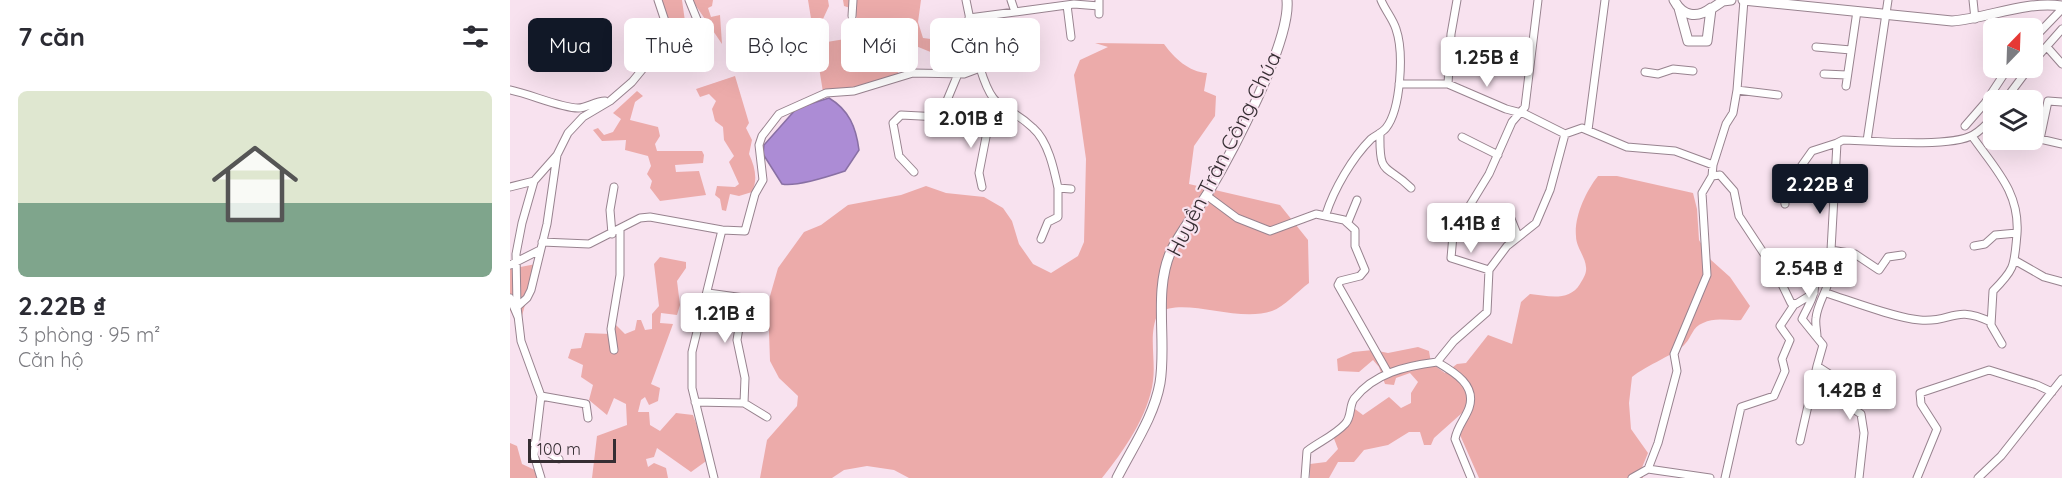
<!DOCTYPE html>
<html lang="vi">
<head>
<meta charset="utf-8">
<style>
  :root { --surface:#fff; --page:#f2f2f3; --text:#2b2b33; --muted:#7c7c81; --line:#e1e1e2; --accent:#111827 }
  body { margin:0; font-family:Quicksand,sans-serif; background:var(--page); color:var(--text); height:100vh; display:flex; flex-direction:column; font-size:22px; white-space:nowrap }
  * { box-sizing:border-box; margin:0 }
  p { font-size:20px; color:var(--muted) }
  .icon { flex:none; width:33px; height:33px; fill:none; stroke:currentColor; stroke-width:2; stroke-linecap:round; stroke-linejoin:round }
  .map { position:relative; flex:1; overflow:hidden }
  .details { display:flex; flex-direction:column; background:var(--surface); width:510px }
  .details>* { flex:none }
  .top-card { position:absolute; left:18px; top:18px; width:570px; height:54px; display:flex; gap:12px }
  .needle { width:39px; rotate:23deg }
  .fabs { position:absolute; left:1473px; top:18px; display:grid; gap:12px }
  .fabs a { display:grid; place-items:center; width:60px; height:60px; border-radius:9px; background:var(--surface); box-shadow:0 6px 24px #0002; font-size:30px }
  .scale { position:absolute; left:18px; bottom:15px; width:88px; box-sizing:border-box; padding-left:6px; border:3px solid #362e33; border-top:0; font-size:16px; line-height:21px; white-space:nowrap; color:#362e33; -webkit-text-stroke:4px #f8e2ef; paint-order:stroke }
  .price { position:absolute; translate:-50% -51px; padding:0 14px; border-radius:6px; background:#fff; color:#222; font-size:20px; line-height:39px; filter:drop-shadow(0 2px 3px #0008) }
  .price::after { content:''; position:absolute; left:50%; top:36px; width:18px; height:14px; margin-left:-9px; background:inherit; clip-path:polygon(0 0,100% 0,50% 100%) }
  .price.on { background:var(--accent); color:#fff }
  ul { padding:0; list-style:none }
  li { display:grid; align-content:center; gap:12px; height:318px; padding:0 18px }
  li+li { border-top:2px solid var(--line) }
  li span { display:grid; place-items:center; height:186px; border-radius:9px; color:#555 }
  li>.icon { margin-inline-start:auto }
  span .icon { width:108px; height:108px; fill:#fffc; stroke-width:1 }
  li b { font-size:26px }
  h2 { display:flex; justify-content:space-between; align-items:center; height:72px; padding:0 18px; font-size:26px }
  .pill { padding:0 21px; border-radius:9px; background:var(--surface); box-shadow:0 6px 24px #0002; font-size:21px; line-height:54px }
  .pill.on { background:var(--accent); color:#fff }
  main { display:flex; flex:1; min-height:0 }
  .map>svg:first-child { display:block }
  .green { fill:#ecabaa }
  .water { fill:#ac8cd5; stroke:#8970a4; stroke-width:1.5 }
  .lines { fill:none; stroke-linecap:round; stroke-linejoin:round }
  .street-casing { stroke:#98838f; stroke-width:9 }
  .secondary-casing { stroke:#98838f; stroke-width:11 }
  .street { stroke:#fff; stroke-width:7 }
  .secondary { stroke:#fff; stroke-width:9 }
  .labels { text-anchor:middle; stroke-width:4.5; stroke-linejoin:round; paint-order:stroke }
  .street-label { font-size:21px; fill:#362e33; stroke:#f8e2ef }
</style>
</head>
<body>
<main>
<section class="details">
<h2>7 căn<svg class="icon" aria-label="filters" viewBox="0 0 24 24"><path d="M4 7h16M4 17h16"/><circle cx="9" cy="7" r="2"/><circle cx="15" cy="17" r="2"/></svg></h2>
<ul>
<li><span style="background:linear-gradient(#dfe7d0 60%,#7fa58c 0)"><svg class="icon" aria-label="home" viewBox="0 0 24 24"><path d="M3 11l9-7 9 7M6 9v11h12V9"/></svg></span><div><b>2.22B ₫</b><p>3 phòng · 95 m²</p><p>Căn hộ</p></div></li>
</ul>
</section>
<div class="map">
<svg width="1552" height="478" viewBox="0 0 1552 478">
  <rect width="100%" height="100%" fill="#f8e2ef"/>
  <path class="green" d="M152 0H203L202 6 198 8 201 17 210 15 212 44 182 0H172L180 57 154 60 148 54C158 35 158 21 152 0Z
    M298 0H318L319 6 313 19 317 42 347 37 346 10 334 6 333 0H411L408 22 413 38 428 40 423 53 396 42 387 77 344 95 339 93 313 92Z
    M585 43 654 44C664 58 679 72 697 73L694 91 706 96 705 116 684 146 679 184 770 205 798 240 799 283C788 291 774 307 762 311 726 323 674 296 648 313 638 335 646 358 643 381 639 415 613 452 592 478H399L384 470 357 466 334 470 322 478H250L257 440 287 406 288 396 269 378 260 361 258 303 268 268 294 232 311 225 338 205 391 195 416 186 436 193 474 197 493 208 502 221 509 244 523 264 541 273 568 256 574 242 576 159 564 75 570 60 598 47Z
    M225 76 239 123 236 128 242 140 239 154C245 167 248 179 242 192L229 196 220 194 216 211 212 210 210 199 205 195 207 186 225 187 229 184 219 162 224 156 214 140 213 127 205 121 202 109 206 101 199 94 190 97 186 89Z
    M127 91 133 96 125 102 120 120 148 127 150 136 145 144 147 151H192L194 155 193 163 165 165 166 172 189 171 196 195 150 201 140 188 142 181 137 174 141 166 138 156 115 150 116 140 92 141 83 130 88 128 94 135 103 132 111 119 103 113Z
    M1088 176H1107L1183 193 1187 209 1189 240 1201 260 1220 277 1240 306 1231 320C1218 321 1205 317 1193 323 1182 327 1182 337 1175 344 1168 353 1135 366 1122 377L1119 403 1121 429 1138 453 1131 470 1133 478H969L950 435 959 416 952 413 924 438 921 445H914L910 432H899L878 445 854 450 844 462H828L819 478H800V464L816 462 828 449 823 436 837 428 841 406 853 415 879 397 891 408 901 403V393L908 382 900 373 886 378 884 385 875 384 869 367 863 360 849 372 828 371 827 359 843 352 863 350 878 353 908 347 919 351 921 363 935 373 947 364 956 363 978 335 1002 344 1011 302 1020 294C1038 296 1059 302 1070 284 1073 279 1077 273 1076 267 1075 256 1066 247 1066 236 1064 217 1076 191 1088 176Z
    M150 257 176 262V268L167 281 170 305 167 315 151 313 150 323 163 324 141 384 150 388 148 401 139 405 135 397 131 400 128 412H139L140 425 150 431 166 413 183 415 199 459 181 472 147 448 144 457 136 459 138 467 144 463 156 468 158 478H82L87 436 117 425 116 404 104 398 97 415 79 400 83 385 71 377 73 365 58 358 61 349 71 348 75 333 101 334 103 322 115 334 125 330 127 320H131L135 330 142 329V314L149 306 144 264Z
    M26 264 9 327 0 310V269Z
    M0 443 7 446 12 464 29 472V478H0Z"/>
  <path class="water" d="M319 98C339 110 346 127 349 150L335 171C320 176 285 187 272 184L253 154 254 145 287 108Z"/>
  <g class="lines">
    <g class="street-casing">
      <path id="street" d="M179 0 195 39
        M501 0 505 12 564 4 589 6
        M589 0V14
        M1463 0 1465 19
        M557 5 561 37
        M342 16 343 0
        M459 18 505 12
        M1522 40 1552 9
        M1306 47 1341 50
        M1537 47 1552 64
        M1522 63 1552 29
        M470 68C485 116 492 99 523 128 538 141 544 169 548 188L561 189
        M1135 72 1148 74 1163 69 1183 71
        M1314 74 1337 75
        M889 84H938L996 109 1015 114 1055 134 1072 128 1117 147 1165 151 1203 165
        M938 84 941 34 947 0
        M1336 86 1347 11
        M0 90C20 94 51 108 68 108 77 108 85 101 95 101
        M1227 90 1268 95
        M1495 100 1519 68
        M1552 102 1538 101 1530 139 1552 144
        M1522 114 1534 116
        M1455 126 1475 103 1498 68
        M1078 130 1095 0
        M870 133C869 178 876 163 901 188
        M1462 136C1485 169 1510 192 1507 234 1504 265 1506 268 1483 291L1481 325 1492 344
        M952 137 988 155
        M1357 141 1378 0
        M404 172 389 156 383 123 391 115 430 117 448 74
        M1202 176 1210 175 1224 191 1229 216 1266 272 1281 303 1286 304 1304 293
        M0 187 24 181
        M472 187 469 173 483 101
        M696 195 727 218 760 231 806 214 834 220 845 230V246L855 270 850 276 830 281 828 285 878 373
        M1275 204 1273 192 1302 151 1327 143
        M997 209 1008 236
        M816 214C824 189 842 158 861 139 866 135 872 133 876 128 891 109 894 52 886 29 883 19 875 10 871 0
        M838 222 847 200
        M102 234 100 210 104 187
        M531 239 538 222 548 217V188
        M32 242 79 244 130 218 140 217 212 230 235 231 245 194 253 180 249 145 252 136 269 114 316 93 344 91 403 73 454 74 470 68 456 0
        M1464 246 1475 244 1485 235 1507 233
        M1321 250 1345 254 1369 270 1378 257 1392 255
        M1506 261 1534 277 1552 282
        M0 265 30 250
        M979 270 941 258 944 224 957 210 979 174 1002 122 1015 107 1028 0
        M198 293 234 298 227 340 235 378 234 403
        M1316 293C1341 301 1385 318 1410 320 1443 323 1443 304 1481 322
        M0 298 8 317
        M7 307 17 298 21 290 37 224 47 155
        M1307 337C1307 331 1305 324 1306 318 1308 296 1331 276 1314 255
        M104 350 101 329 110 275V230
        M927 362C944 372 967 385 959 408 955 419 947 427 945 439L961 478
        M1306 378 1318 392 1351 414 1354 433 1349 478
        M1331 385 1324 377 1307 366 1313 345 1292 319C1296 310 1302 301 1304 292 1308 269 1299 265 1321 250L1327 143 1333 140C1362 141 1440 148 1463 135 1470 131 1478 123 1484 116
        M31 396 76 404 78 418
        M185 402 234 403 257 417
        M1290 441 1307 366
        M24 444 49 459
        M1138 469 1148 443 1167 371 1164 354 1197 275 1192 193 1202 176 1203 165 1216 124 1223 113 1227 90 1234 0
        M1138 469 1200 478
        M31 478 24 455 31 396 11 341 7 307 6 254 12 223 24 181 47 155 58 133 73 117 100 101 122 82 154 43 156 24 148 0
        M204 478 182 388V352L212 230
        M795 478 797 451C809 442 825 435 835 424 842 417 839 406 844 399 864 373 896 366 927 362L944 341 977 312 979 270 997 246 1026 223 1040 190 1055 134
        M1122 478 1138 469
        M1215 478 1231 407 1264 396 1275 371 1272 359 1280 340 1270 326 1284 305
        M1407 478 1427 429 1411 404 1410 393 1479 370 1527 385 1542 392
        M1468 478 1491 456 1552 379"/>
    </g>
    <g class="secondary-casing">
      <path id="secondary" d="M1164 0C1172 16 1187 19 1201 8
        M1233 0 1442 21C1479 18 1514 1 1552 6
        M1169 8 1178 41H1197L1201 9 1213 1 1221 0
        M607 478C622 448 644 417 650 383 657 341 643 291 661 251 671 231 686 212 698 193 721 154 781 42 777 0"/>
    </g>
    <use href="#street" class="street"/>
    <use href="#secondary" class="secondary"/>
  </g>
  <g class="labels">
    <g class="street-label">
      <text transform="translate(714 154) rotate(-63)" y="7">Huyền Trân Công Chúa</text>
    </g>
  </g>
</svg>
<div class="fabs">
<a><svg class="needle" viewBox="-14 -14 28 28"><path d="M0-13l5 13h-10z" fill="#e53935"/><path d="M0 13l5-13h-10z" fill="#7c7c81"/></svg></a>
<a><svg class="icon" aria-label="layers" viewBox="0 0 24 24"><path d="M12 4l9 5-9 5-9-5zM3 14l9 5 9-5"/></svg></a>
</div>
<div class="scale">100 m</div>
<b class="price" style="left:977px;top:88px">1.25B ₫</b>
<b class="price" style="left:461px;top:149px">2.01B ₫</b>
<b class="price on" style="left:1310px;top:215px">2.22B ₫</b>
<b class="price" style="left:961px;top:254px">1.41B ₫</b>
<b class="price" style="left:1299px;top:299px">2.54B ₫</b>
<b class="price" style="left:215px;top:344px">1.21B ₫</b>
<b class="price" style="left:1340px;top:421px">1.42B ₫</b>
<div class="top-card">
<a class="pill on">Mua</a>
<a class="pill">Thuê</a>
<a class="pill">Bộ lọc</a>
<a class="pill">Mới</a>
<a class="pill">Căn hộ</a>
</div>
</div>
</main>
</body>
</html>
